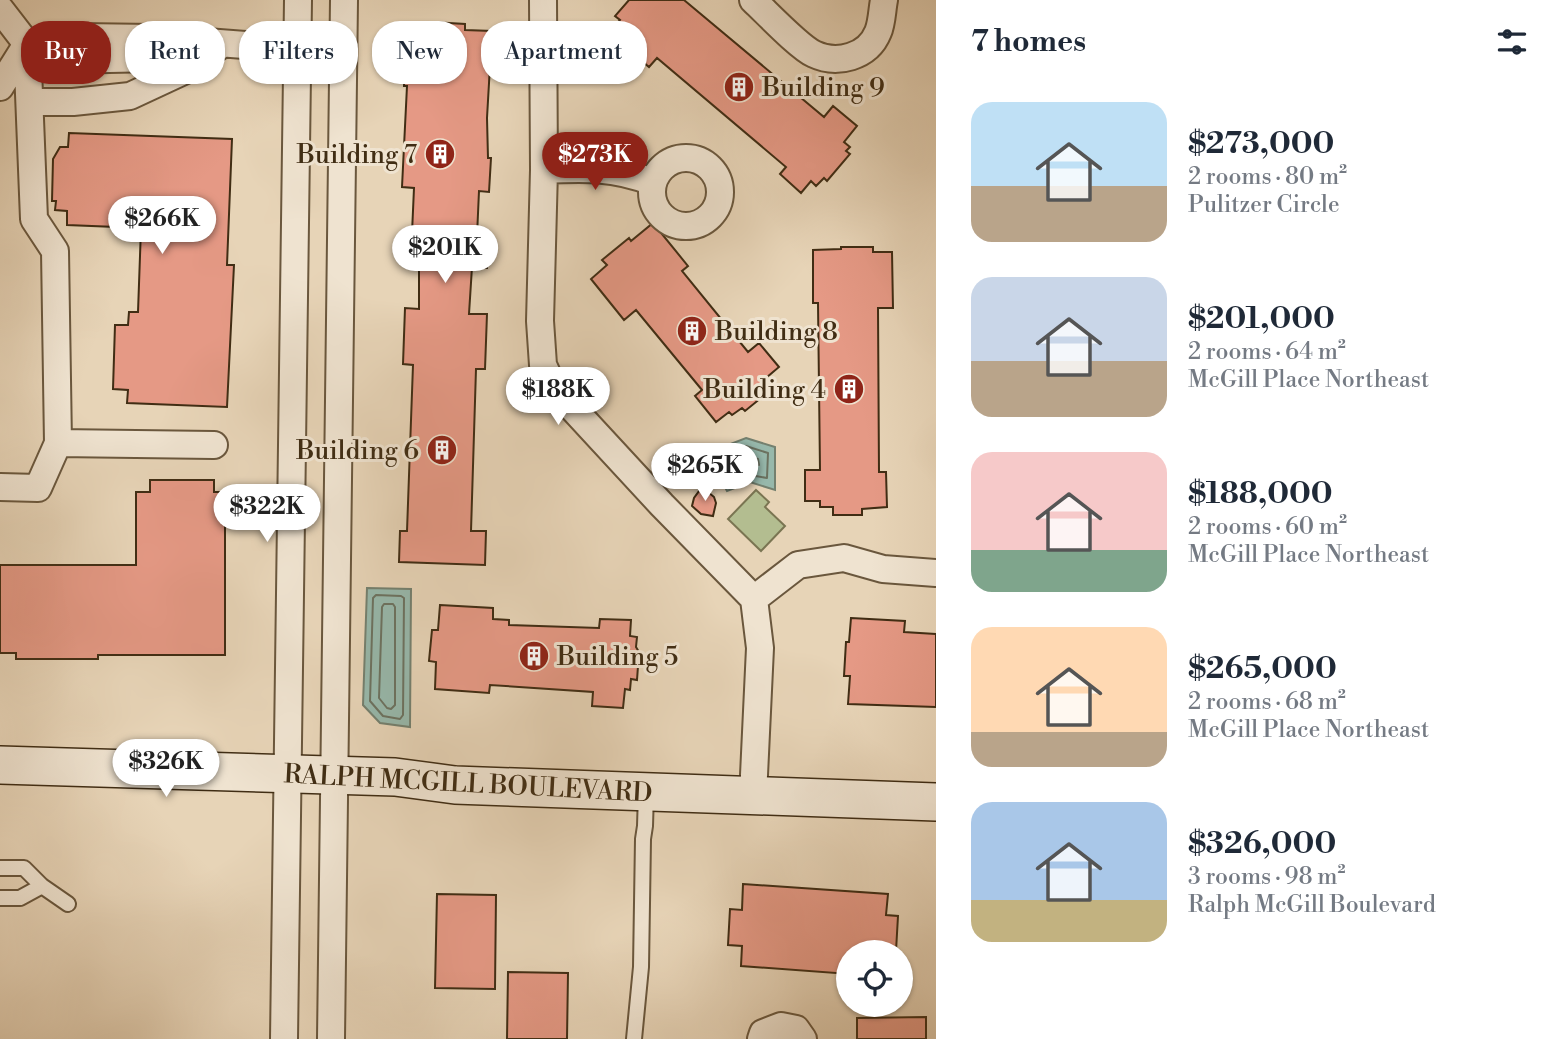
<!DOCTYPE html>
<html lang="en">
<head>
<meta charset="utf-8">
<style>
  :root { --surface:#fff; --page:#f6f6f7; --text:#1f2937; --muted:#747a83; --accent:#8f2418 }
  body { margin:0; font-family:"Libre Bodoni",serif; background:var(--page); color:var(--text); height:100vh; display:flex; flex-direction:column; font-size:26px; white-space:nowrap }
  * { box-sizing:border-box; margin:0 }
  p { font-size:23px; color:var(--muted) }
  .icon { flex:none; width:38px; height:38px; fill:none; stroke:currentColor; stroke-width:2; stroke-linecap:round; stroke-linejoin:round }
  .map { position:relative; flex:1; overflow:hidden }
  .side { display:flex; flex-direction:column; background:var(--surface); width:630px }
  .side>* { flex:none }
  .hud { position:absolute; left:21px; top:21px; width:665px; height:63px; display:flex; gap:14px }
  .fabs { position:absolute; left:836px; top:940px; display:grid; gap:14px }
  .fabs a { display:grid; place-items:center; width:77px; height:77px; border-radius:50%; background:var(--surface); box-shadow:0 2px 5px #0004; font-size:35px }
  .price { position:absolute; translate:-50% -60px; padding:0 16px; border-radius:24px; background:#fff; color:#222; font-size:23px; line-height:46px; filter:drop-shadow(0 2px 4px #0008) }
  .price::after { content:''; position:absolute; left:50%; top:42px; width:21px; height:16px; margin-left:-10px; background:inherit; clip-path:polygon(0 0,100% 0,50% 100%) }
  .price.on { background:var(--accent); color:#fff }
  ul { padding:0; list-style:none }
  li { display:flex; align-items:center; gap:21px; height:175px; padding:0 35px }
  li span { display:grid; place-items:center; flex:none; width:196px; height:140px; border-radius:21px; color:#555 }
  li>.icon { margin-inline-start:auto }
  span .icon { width:84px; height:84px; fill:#fffc; stroke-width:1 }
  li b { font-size:30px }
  h2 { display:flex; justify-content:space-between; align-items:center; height:84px; padding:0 35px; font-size:30px }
  .chip { padding:0 24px; border-radius:28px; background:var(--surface); box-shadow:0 2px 5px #0004; font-size:24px; line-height:63px }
  .chip.on { background:var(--accent); color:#fff }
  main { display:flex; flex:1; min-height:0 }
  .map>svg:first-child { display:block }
  .green { fill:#b3bd90; stroke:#7a7552; stroke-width:2 }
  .water { fill:#97b8ab; stroke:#74806f; stroke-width:2 }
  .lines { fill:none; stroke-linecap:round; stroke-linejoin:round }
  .shore { stroke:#6c7260; stroke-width:2 }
  .building { fill:#e59985; stroke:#402d14; stroke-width:2 }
  .service-casing { stroke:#6a573d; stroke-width:18 }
  .minor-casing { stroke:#6a573d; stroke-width:30 }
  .secondary-casing { stroke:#402d14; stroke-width:40 }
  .service { stroke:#efe3d0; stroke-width:14 }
  .minor { stroke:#efe3d0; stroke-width:26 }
  .secondary { stroke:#efe3d0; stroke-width:37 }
  .labels { text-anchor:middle; stroke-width:6; stroke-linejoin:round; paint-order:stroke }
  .poi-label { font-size:26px; fill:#402d14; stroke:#efe3d0; text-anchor:start }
  .street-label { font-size:26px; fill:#402d14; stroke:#efe3d0 }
</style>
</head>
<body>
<main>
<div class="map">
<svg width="936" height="1039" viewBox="0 0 936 1039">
  <rect width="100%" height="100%" fill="#e7d4b7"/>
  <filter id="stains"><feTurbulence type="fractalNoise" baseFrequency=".00286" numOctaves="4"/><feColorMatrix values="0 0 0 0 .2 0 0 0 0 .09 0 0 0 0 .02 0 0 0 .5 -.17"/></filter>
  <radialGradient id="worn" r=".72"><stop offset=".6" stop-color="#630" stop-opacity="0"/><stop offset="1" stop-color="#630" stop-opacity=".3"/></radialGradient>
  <path class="green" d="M756 490 769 502 765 507 785 526 761 551 728 519Z"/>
  <path class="water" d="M746 438 775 447V490L750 482 727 491 707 453Z
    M367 588 411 589 410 727 380 723 363 705Z"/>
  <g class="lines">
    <path class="shore" d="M746 446 768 453 767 478 750 475 732 481 729 479 719 457Z
      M747 455 758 459 759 465 733 469 732 461Z
      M376 595 401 596 404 598 403 715 400 719 383 716 370 701 373 598Z
      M384 604H393L395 607V705L391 709 387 708 379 698 382 607Z"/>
  </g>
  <path class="building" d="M629 0H684L824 117 833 106 857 126 844 142 850 147 846 151 850 154 827 181 824 178 816 186 811 181 801 193 780 174 786 167 657 58 649 67 609 33 620 20 615 16Z
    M432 22 465 24V30L492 31 487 118 488 158H491L489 192 479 191 477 236H489L487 268 472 267 469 314H487L485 369H476L471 531H486L485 565 399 562 400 531H407L413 365 403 364 405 308 419 309V265L402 264 404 232 412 233 414 188 402 187 407 86H404L406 30 432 31Z
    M69 133 232 139 227 265H234L227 407 127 403 128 390 113 389 115 325H128L129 312H138L141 228 67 225V211L55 210 56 201H52L53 159 60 147H68Z
    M653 223 688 266 682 271 748 352 759 343 779 367 766 378 769 382 762 387 767 393 745 411 742 408 732 415 729 412 716 422 695 396 702 390 636 310 624 320 591 279 607 265 602 260 629 238 631 241Z
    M841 247H873V252H892L893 308H878L879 472H886L887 507 862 509V515H833V507H820V501H805V470H820L818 303H813V250L841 249Z
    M150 480H214V492H225V655H98V659H16V653H0V565H136V492H150Z
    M702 487 714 497 716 503 713 516 701 514 692 506 694 498Z
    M440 605 493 608V619L509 620V625L599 628 600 619 631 620 630 636 637 637 636 647 639 652 637 680 631 679 630 690 625 689 623 708 592 706 593 692 490 685 489 693 435 689 436 662 429 661 432 630H438Z
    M851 618 905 621 904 632 936 634V707L848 704 850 676H844L846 642H849Z
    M743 884 888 894 886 915 898 916 896 951 849 952V974L741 966 742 946 728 945 730 909 742 910Z
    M437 894 496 895 495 989 435 988Z
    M508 972 568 973 567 1039H507Z
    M926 1017V1039H857V1018Z"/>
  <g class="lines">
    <g class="service-casing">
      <path id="service" d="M0 868H24L42 886 68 904
        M0 898H20L42 886
        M634 1039 641 967 643 839 645 826 646 793"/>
    </g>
    <g class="minor-casing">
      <path id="minor" d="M543 0 544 170 540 321 543 365 553 387 662 505 754 599 760 648 753 796
        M753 0C767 13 799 47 814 54 837 65 868 57 878 32 882 23 882 10 884 0
        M0 9 27 44 34 219 55 251 58 443 38 488 0 487
        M27 44 80 37 154 38 296 49
        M36 46 80 60 109 59 157 58 192 43
        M0 87 27 44
        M30 102H73L130 96 188 69 222 44
        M652 192a34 34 0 1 1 68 0a34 34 0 1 1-68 0Z
        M544 170C583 168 615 167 652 182
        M58 443 214 445
        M754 599 798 565 844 558 883 569 936 573
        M284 1039 298 0
        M331 1039 344 0
        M761 1039 763 1033 781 1026 796 1029 803 1039"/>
    </g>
    <g class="secondary-casing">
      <path id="secondary" d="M0 765 395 777 455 785 936 802"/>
    </g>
    <use href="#service" class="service"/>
    <use href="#minor" class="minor"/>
    <use href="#secondary" class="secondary"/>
  </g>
  <defs>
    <g id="building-disc" transform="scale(1.575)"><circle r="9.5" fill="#8f2418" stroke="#efe3d0"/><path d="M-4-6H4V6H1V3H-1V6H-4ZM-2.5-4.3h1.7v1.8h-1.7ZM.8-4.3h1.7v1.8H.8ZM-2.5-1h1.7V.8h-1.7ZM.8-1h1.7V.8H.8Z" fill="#fff"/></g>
  </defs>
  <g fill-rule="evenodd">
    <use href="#building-disc" x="739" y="87"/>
    <use href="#building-disc" x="440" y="154"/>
    <use href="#building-disc" x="692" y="331"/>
    <use href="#building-disc" x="849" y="389"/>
    <use href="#building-disc" x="442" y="450"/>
    <use href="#building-disc" x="534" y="656"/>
  </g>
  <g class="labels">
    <g class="poi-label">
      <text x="762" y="96">Building 9</text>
      <text x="417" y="163" text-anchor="end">Building 7</text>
      <text x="715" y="340">Building 8</text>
      <text x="826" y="398" text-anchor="end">Building 4</text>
      <text x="419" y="459" text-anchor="end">Building 6</text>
      <text x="557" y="665">Building 5</text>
    </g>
    <g class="street-label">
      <text transform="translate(468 783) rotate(3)" y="9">RALPH MCGILL BOULEVARD</text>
    </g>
  </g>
  <rect width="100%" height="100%" filter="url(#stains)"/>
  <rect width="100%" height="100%" fill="url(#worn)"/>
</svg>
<div class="fabs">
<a><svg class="icon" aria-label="locate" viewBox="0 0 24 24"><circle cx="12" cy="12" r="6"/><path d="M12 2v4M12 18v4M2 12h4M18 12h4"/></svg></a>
</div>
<b class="price on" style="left:595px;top:192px">$273K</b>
<b class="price" style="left:162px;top:256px">$266K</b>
<b class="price" style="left:445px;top:285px">$201K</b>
<b class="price" style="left:558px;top:427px">$188K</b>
<b class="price" style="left:705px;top:503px">$265K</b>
<b class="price" style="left:267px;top:544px">$322K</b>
<b class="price" style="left:166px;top:799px">$326K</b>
<div class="hud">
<a class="chip on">Buy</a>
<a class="chip">Rent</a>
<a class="chip">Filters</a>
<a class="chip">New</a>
<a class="chip">Apartment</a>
</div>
</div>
<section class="side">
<h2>7 homes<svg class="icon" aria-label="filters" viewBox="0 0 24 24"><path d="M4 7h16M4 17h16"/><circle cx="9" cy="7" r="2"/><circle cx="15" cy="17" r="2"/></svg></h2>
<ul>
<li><span style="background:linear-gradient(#bfe0f5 60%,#b9a48a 0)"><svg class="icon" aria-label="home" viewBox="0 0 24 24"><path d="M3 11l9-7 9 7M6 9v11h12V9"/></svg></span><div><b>$273,000</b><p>2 rooms · 80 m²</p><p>Pulitzer Circle</p></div></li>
<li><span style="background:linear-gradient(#c9d6e8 60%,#b9a48a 0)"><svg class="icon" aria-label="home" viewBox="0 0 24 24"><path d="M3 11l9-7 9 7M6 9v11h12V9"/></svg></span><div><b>$201,000</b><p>2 rooms · 64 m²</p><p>McGill Place Northeast</p></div></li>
<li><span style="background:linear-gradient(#f6c9c9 70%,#7fa58c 0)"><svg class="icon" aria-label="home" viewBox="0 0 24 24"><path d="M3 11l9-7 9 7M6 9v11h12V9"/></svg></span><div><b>$188,000</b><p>2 rooms · 60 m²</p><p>McGill Place Northeast</p></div></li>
<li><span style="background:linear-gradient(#ffd9b3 75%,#b9a48a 0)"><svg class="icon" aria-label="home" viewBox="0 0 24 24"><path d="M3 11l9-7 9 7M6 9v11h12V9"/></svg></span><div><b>$265,000</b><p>2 rooms · 68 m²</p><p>McGill Place Northeast</p></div></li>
<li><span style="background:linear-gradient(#a9c7e8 70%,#c2b280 0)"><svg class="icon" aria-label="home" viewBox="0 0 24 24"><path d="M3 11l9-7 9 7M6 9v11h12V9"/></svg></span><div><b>$326,000</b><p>3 rooms · 98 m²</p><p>Ralph McGill Boulevard</p></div></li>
</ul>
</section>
</main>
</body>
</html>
